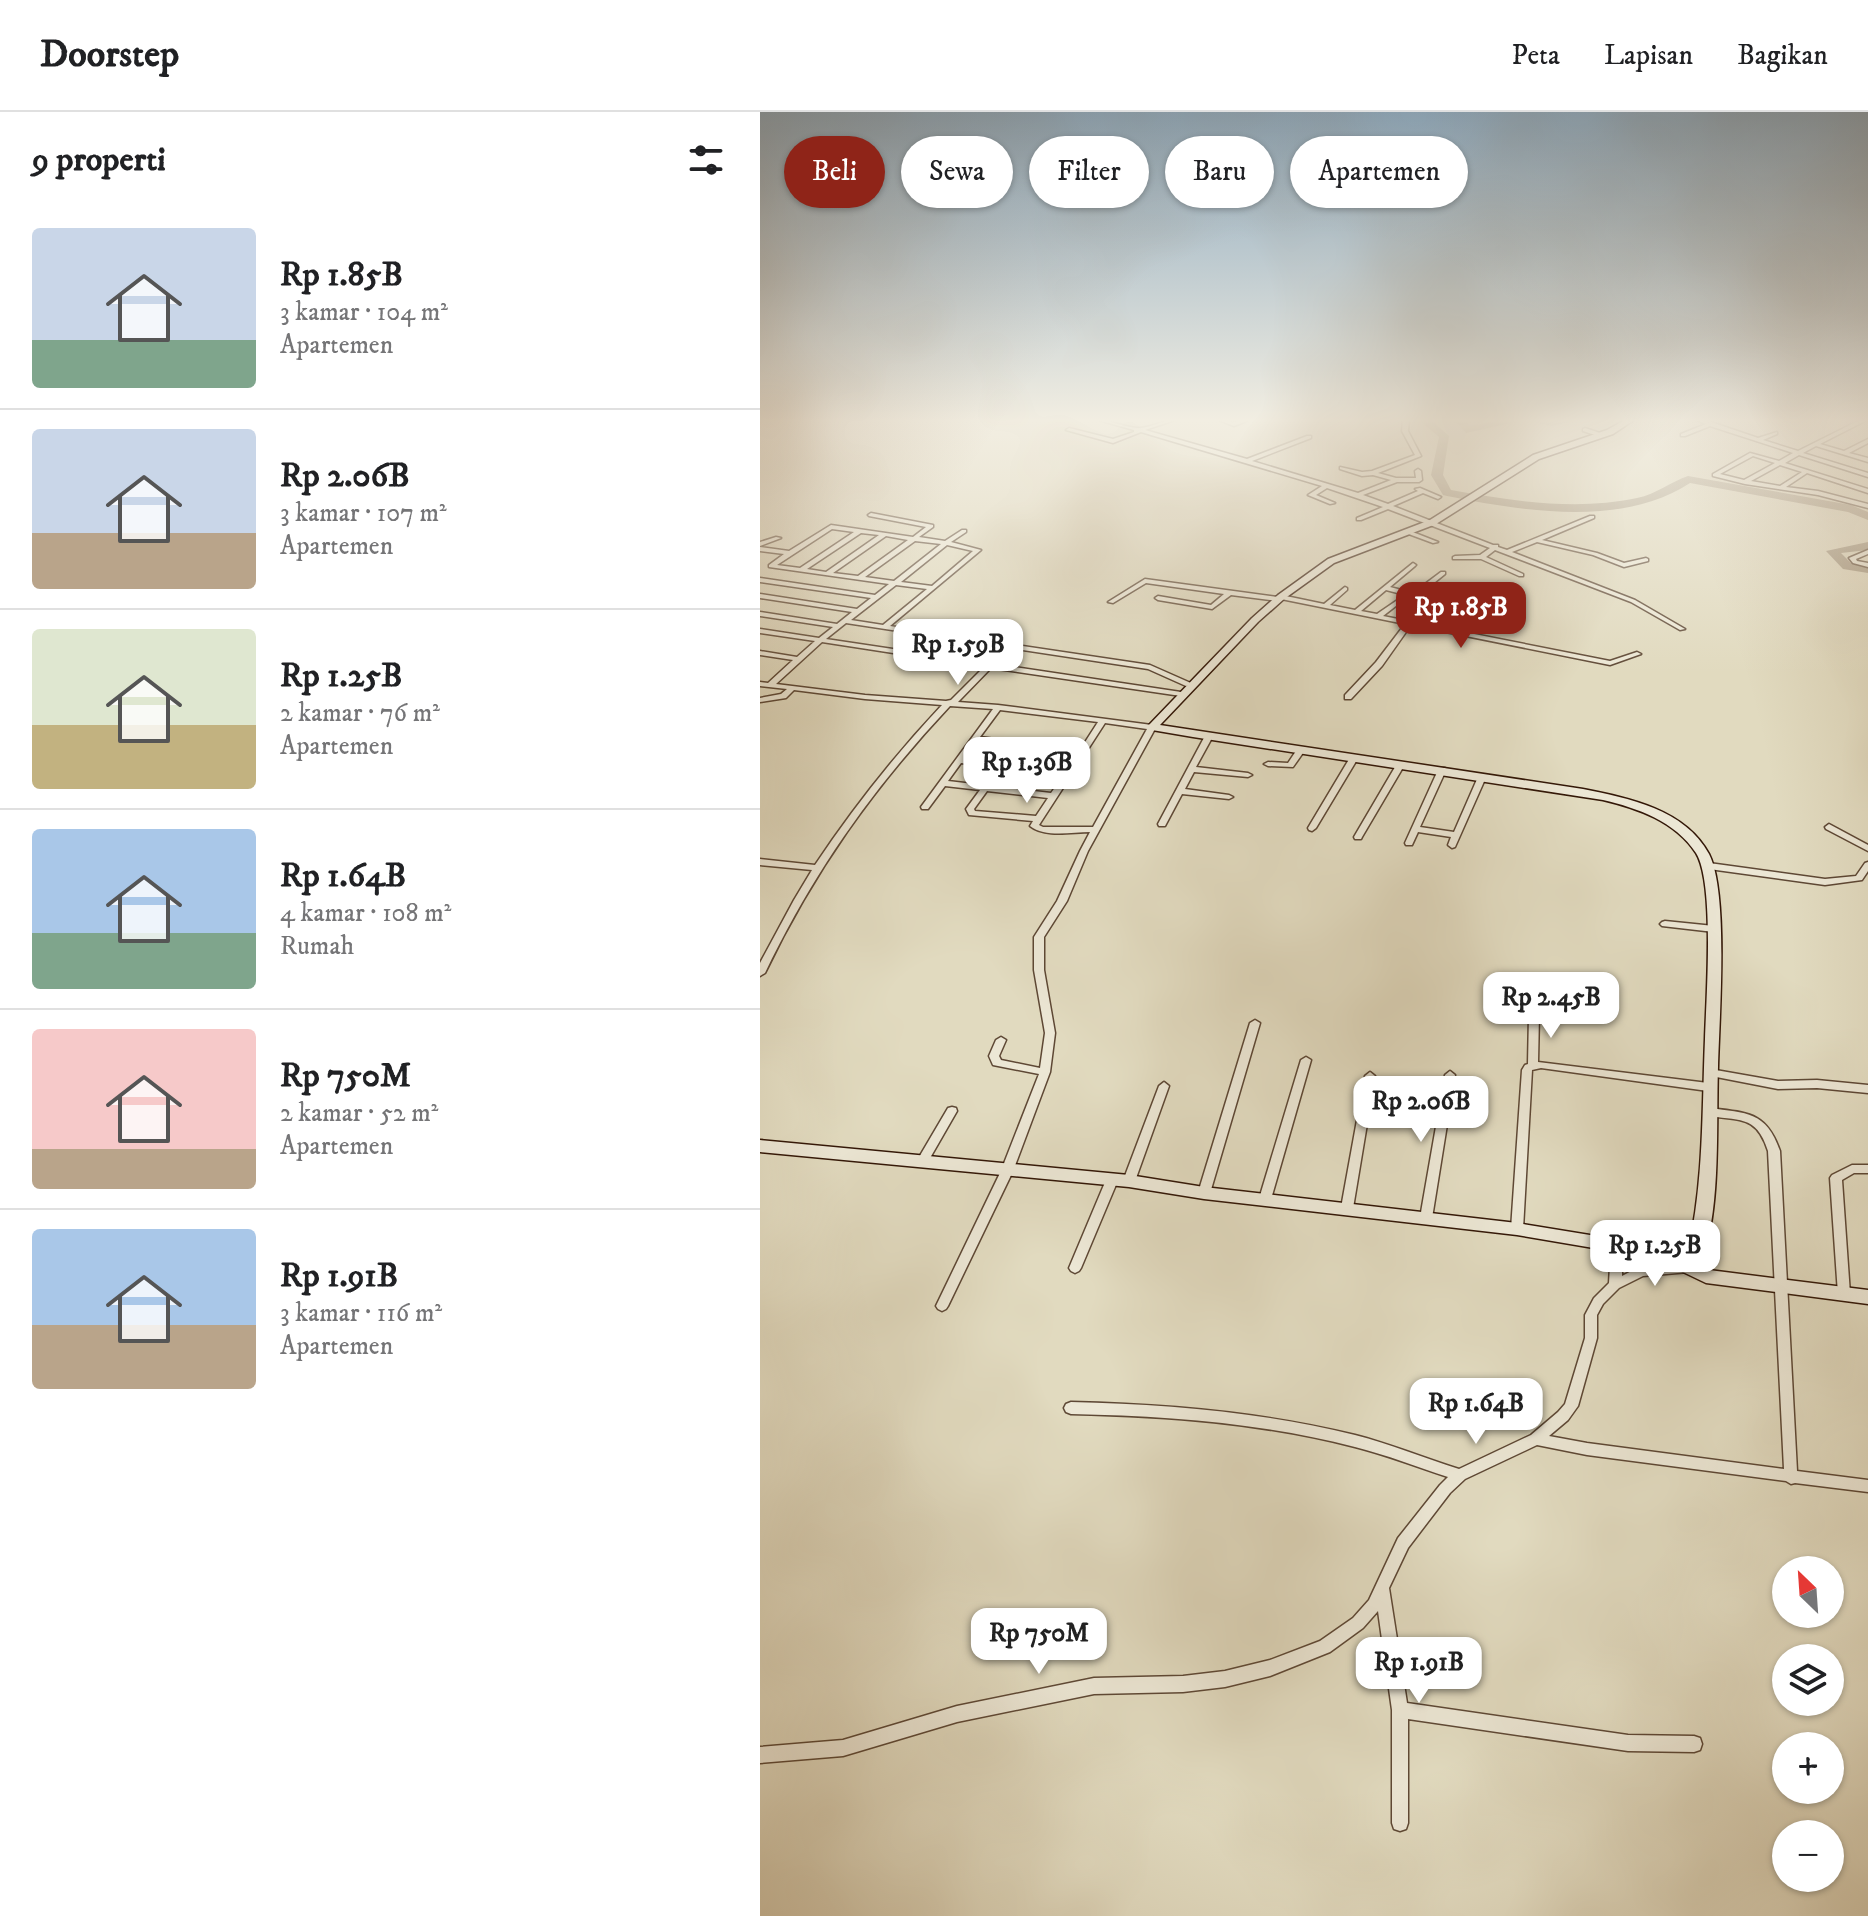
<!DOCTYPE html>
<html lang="id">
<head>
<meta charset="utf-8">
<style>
  :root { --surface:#fff; --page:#f2f2f2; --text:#202124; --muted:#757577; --line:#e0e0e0; --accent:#8f2418 }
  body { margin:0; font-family:"IM FELL DW Pica",serif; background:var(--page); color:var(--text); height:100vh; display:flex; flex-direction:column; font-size:30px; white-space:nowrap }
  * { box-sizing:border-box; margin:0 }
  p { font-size:26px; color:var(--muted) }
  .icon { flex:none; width:44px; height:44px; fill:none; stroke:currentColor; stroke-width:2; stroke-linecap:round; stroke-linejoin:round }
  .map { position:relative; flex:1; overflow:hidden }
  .side { display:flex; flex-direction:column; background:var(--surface); width:760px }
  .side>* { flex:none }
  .guide { position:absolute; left:24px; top:24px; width:760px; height:72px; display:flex; gap:16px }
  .needle { width:52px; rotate:335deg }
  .buttons { position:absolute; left:1012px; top:1444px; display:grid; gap:16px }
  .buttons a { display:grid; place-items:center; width:72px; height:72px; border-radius:50%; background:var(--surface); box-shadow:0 2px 6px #0004; font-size:40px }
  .price { position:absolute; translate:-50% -68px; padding:0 18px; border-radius:16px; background:#fff; color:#222; font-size:26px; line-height:52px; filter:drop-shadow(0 2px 4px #0008) }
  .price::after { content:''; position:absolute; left:50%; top:48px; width:24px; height:18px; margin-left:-12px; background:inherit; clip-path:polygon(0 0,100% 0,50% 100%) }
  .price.current { background:var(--accent); color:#fff }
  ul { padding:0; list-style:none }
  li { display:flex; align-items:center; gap:24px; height:200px; padding:0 32px }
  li+li { border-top:2px solid var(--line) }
  li span { display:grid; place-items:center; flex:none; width:224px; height:160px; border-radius:8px; color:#555 }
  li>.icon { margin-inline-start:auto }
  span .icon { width:96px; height:96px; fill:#fffc; stroke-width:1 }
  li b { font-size:34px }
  h2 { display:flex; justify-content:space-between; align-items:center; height:96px; padding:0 32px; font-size:34px }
  .chip { padding:0 28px; border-radius:36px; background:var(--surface); box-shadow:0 2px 6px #0004; font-size:28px; line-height:72px }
  .chip.current { background:var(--accent); color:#fff }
  header { display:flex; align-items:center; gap:48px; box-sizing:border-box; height:112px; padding:0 40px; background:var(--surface); border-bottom:2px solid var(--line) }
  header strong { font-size:38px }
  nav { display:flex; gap:44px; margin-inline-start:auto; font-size:28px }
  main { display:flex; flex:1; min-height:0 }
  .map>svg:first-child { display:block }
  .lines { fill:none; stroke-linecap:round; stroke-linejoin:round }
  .river { fill:#a69880; fill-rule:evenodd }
  .street-casing { stroke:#5e4835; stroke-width:3 }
  .secondary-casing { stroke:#331707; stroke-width:3 }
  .street { fill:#ece7d5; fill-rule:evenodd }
  .secondary { fill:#ece7d5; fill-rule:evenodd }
</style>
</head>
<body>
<header>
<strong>Doorstep</strong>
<nav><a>Peta</a><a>Lapisan</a><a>Bagikan</a></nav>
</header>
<main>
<section class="side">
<h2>9 properti<svg class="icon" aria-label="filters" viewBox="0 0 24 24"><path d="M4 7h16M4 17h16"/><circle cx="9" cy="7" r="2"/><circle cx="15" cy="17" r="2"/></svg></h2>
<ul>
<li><span style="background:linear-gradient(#c9d6e8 70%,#7fa58c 0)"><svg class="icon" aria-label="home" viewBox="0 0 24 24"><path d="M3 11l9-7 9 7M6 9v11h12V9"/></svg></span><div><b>Rp 1.85B</b><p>3 kamar · 104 m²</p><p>Apartemen</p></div></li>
<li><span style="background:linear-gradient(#c9d6e8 65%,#b9a48a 0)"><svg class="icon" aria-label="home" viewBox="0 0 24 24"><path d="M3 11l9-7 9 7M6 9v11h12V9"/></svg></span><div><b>Rp 2.06B</b><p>3 kamar · 107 m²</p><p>Apartemen</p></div></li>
<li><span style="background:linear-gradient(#dfe7d0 60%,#c2b280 0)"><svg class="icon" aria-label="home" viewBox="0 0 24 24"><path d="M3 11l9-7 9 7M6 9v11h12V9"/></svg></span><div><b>Rp 1.25B</b><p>2 kamar · 76 m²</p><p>Apartemen</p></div></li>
<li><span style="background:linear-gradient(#a9c7e8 65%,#7fa58c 0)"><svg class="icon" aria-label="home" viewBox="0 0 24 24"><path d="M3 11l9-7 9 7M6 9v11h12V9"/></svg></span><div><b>Rp 1.64B</b><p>4 kamar · 108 m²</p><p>Rumah</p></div></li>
<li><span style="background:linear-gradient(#f6c9c9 75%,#b9a48a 0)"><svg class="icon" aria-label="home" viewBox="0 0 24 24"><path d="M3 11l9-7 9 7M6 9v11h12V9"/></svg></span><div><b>Rp 750M</b><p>2 kamar · 52 m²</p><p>Apartemen</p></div></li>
<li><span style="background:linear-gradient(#a9c7e8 60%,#b9a48a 0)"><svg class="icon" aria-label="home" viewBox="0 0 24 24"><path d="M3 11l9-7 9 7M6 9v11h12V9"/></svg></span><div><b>Rp 1.91B</b><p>3 kamar · 116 m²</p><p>Apartemen</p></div></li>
</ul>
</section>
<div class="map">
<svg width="1108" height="1804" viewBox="0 0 1108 1804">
  <rect width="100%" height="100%" fill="#e1dabf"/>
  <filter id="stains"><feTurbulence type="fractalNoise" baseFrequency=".0025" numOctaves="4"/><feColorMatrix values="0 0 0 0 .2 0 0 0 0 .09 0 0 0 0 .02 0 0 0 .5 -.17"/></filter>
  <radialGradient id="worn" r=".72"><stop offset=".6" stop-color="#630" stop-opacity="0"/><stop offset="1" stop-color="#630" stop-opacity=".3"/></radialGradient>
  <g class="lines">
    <path class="river" d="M659 308H671L689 324 683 363 691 378C751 389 817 399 877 386 897 382 910 370 928 364L1091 393 1108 400V408L1088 400 930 371C861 416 763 399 687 384L683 383 671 363 679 325Z
      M694 308H705L709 314 741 308H765L706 321Z
      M766 308H816L791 314Z
      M1108 430V438L1081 441 1091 451 1108 453V461L1083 457 1066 439Z"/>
    <g class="street-casing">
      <path id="street" d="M338 308C351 308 363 315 377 316 389 317 402 308 415 308L385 318 487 347 547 324H551V326L492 349 598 381 631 368 613 363 602 364 580 357V355L602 360 612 359 655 343 642 319 643 308H649L648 319 661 344 618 361 636 366H656L655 359 658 357 661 359 662 368 659 370H637L603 383 628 392 658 379 655 377 660 376 681 385 678 387 663 381 633 394 733 433H738V435L747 438 830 404H834V406L782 428 837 441 864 451 886 446 888 447V449L864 455 833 443 777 430 752 440 875 488 925 517 920 518 871 490 735 438 726 445 763 462V464H759L721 447H693V445L695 444 720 443 730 436 628 397 601 408H597V406L623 395 567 376 556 383 575 391 570 392 548 383 562 374 381 320 353 331 306 318 309 316 353 327 374 320V318Z
        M459 308 474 310 489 308 474 314Z
        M936 308H945L998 326 1017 320V322L1003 328 1038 339 1100 308H1107L1060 332 1084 339 1108 327V331L1089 341 1108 346V350L1056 334 1043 341 1108 361V365L1039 343 1025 351 1108 377V381L1047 361 1026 375 1058 379 1108 392V396L1058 383 985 372 953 364V362L990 341 1019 349 1033 341 950 314 925 324H921V322L946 312ZM993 344 1015 351 984 368 960 362ZM1020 353 1042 360 1020 374 991 369Z
        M825 316 843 322 844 323 841 325 823 319V317Z
        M111 401 173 413V415L159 425 185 429 202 418H206V420L191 430 221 438 130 514 390 553 433 572 426 574 388 557 86 511 66 527 421 580 425 582 421 584 231 556 198 590 238 593 392 613 396 615 328 739 307 789 284 825V858L295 921 290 960 253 1059 188 1194 186 1197 182 1199 178 1197 176 1194 241 1059 279 962 233 953 229 944 236 928 241 925 246 928 239 944 241 948 280 956 285 921 274 858V825L297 789 320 739 330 720C312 720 285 726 270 714L273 709 209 703 206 697 220 678 185 674 168 697H162L161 695 233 597 190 594C113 676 54 759 5 861L0 864V851L34 788 52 758 0 753V747L55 753C93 696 135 643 182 593L105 587 34 578 26 586 0 590V586L21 582 27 577 0 574V570L8 571 33 548 0 543V539L37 545 55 529 0 521V517L59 526 73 515 0 504V500L77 512 92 500 0 486V482L97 497 111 486 0 470V466L115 483 129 472 9 455V453L24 442 0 439V435L29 439 71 413 153 425 166 415 109 404 108 403ZM72 417 94 420 40 456 17 453ZM101 421 119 423 66 460 47 457ZM126 424 148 428 98 464 73 461ZM155 429 181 432 134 469 105 465ZM187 433 213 439 172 474 141 470ZM136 473 167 477 123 513 91 508ZM62 530 224 555 191 588 186 589 105 583 16 572ZM240 598 338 610 320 638 220 625ZM345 611 387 617 333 715H283L279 713ZM217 629 317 643 306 659 204 646ZM201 651 303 664 291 681 188 669ZM227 679 288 686 276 704 215 699 214 697Z
        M646 419H650L678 430 673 431 646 421Z
        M16 425 21 426 0 434V430Z
        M1108 438V442L1096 447 1097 449 1108 451V455L1093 451 1089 446Z
        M653 451 656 453 655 454 630 475 653 481 681 460H685V462L659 483 683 489 704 472 709 473 684 493 626 478 601 499 617 502 639 487 641 488V490L623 504 850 549 877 540 881 542 850 553 651 513 622 554 591 587H585V583L616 550 645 512 521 487 518 489 471 483 452 497 398 488 395 486 398 484 451 493 464 482 386 471 353 491 348 490 385 467 518 485 521 483 564 492 585 475 587 476V478L570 493 595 498Z
        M446 622H452L453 624 436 655 488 661 492 663 488 665 434 660 425 677 469 683 473 685 469 687 422 682 405 714H399L398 712Z
        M538 636H544L545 638 533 655 508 654 504 652 508 650 528 651Z
        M591 644H597L598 646 556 716 552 719 549 718 548 716Z
        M638 650H641L645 652 602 725 601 727H595L594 725Z
        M679 656H685L686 658 660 715 694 720 718 665 722 663 726 665 695 735 692 736 688 733 691 725 658 720 652 733H646L645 731Z
        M1069 712 1108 733V739L1066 717 1065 715Z
        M1108 750V759L1102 768 1065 773 949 757 945 754 949 751 1065 767 1096 764 1105 751Z
        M905 809 954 814 959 817 954 820 902 814 900 812 902 810Z
        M774 900 779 903 778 950 948 971 953 975 948 979 781 956 772 958 763 1117 761 1120 757 1121 753 1120 751 1117 762 958 765 953 768 952 769 903Z
        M495 908 500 911 450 1081 448 1084H440L438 1081 490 911Z
        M546 945 551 948 511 1087 509 1090H501L499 1087 541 948Z
        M950 957 1018 969 1057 968 1108 973V981L1057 976 1018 977 946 963 945 961Z
        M690 959 695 963 672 1106 670 1109 666 1110 662 1109 660 1106 685 963Z
        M610 960 615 964 593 1096 591 1099 587 1100 583 1099 581 1096 605 964Z
        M404 970 409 974 375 1069 373 1072H365L363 1069 399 974Z
        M192 995 196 996 197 999 166 1053H158L156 1050 158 1047 188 996Z
        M949 996C987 1001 1006 999 1020 1039L1037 1359 1108 1368V1380L1035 1371 1031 1372 1026 1369 827 1343 777 1333 705 1367 690 1381 648 1436 629 1476 647 1591 868 1623 934 1624 940 1626 942 1632 940 1638 934 1640 868 1639 648 1607V1711L646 1717 640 1719 634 1717 632 1711V1598L618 1499 603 1516 570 1540 510 1564 465 1575 423 1580 334 1582 197 1610 83 1644 0 1651V1635L83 1628 197 1594 334 1566 423 1564 465 1559 510 1548 560 1529 593 1506 609 1488 638 1426 680 1373 688 1365C657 1355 627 1343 595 1335 502 1311 407 1304 311 1302L306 1300 304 1296 306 1292 311 1290C406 1292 502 1300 595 1323 630 1332 664 1346 699 1357L771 1323 798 1300 805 1292 825 1226V1203L834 1186 849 1171 850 1154 840 1130 842 1127 846 1125 850 1127 862 1154V1164L881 1154 929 1150 933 1152 935 1155 933 1158 929 1160 883 1164 859 1176 843 1192 837 1203V1226L818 1294 808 1308 789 1324 827 1331 1024 1357 1008 1039C996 1001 978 1010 945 1003L944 1000 945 997Z
        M1092 1053H1108V1061H1094L1082 1068 1090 1182 1088 1185 1084 1187 1080 1185 1078 1182 1070 1066 1072 1063Z
        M352 1064 356 1065 358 1068 321 1156 319 1159 315 1161 311 1159 309 1156 346 1068 348 1065Z"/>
    </g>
    <g class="secondary-casing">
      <path id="secondary" d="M865 308H874L853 322 779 347 676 412 574 451 524 487 498 510 400 613 823 677C868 686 925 697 949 742 969 781 959 908 958 955 956 1010 961 1094 943 1144L944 1147 939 1153 949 1158 1108 1178V1192L946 1171 923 1160 921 1155 922 1151 757 1123 444 1087 369 1075 0 1040V1028L369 1063 444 1075 757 1111 928 1139C944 1070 942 998 945 927 946 888 955 771 936 741 915 709 877 696 843 688L433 625 392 618 387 615 492 506 518 483 568 447 670 408 773 343 847 318Z"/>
    </g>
    <use href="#street" class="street"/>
    <use href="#secondary" class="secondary"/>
  </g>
  <linearGradient id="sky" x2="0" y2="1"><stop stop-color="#8da9be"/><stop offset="0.55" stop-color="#f2eee2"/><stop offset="1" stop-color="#f2eee2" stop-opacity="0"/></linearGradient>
  <rect width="1108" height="561" fill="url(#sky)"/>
  <rect width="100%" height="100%" filter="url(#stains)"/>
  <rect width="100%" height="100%" fill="url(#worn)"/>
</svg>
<div class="buttons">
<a><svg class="needle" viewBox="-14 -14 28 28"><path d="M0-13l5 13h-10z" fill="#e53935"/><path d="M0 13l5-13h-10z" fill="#757577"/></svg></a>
<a><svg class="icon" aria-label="layers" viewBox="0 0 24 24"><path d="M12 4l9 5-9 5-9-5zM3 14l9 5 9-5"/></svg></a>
<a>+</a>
<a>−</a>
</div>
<b class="price current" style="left:701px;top:538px">Rp 1.85B</b>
<b class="price" style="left:198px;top:575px">Rp 1.59B</b>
<b class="price" style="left:267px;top:693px">Rp 1.36B</b>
<b class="price" style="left:791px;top:928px">Rp 2.45B</b>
<b class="price" style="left:661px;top:1032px">Rp 2.06B</b>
<b class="price" style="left:895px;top:1176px">Rp 1.25B</b>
<b class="price" style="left:716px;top:1334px">Rp 1.64B</b>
<b class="price" style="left:279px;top:1564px">Rp 750M</b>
<b class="price" style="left:659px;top:1593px">Rp 1.91B</b>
<div class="guide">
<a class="chip current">Beli</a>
<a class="chip">Sewa</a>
<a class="chip">Filter</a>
<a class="chip">Baru</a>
<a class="chip">Apartemen</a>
</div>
</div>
</main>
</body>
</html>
